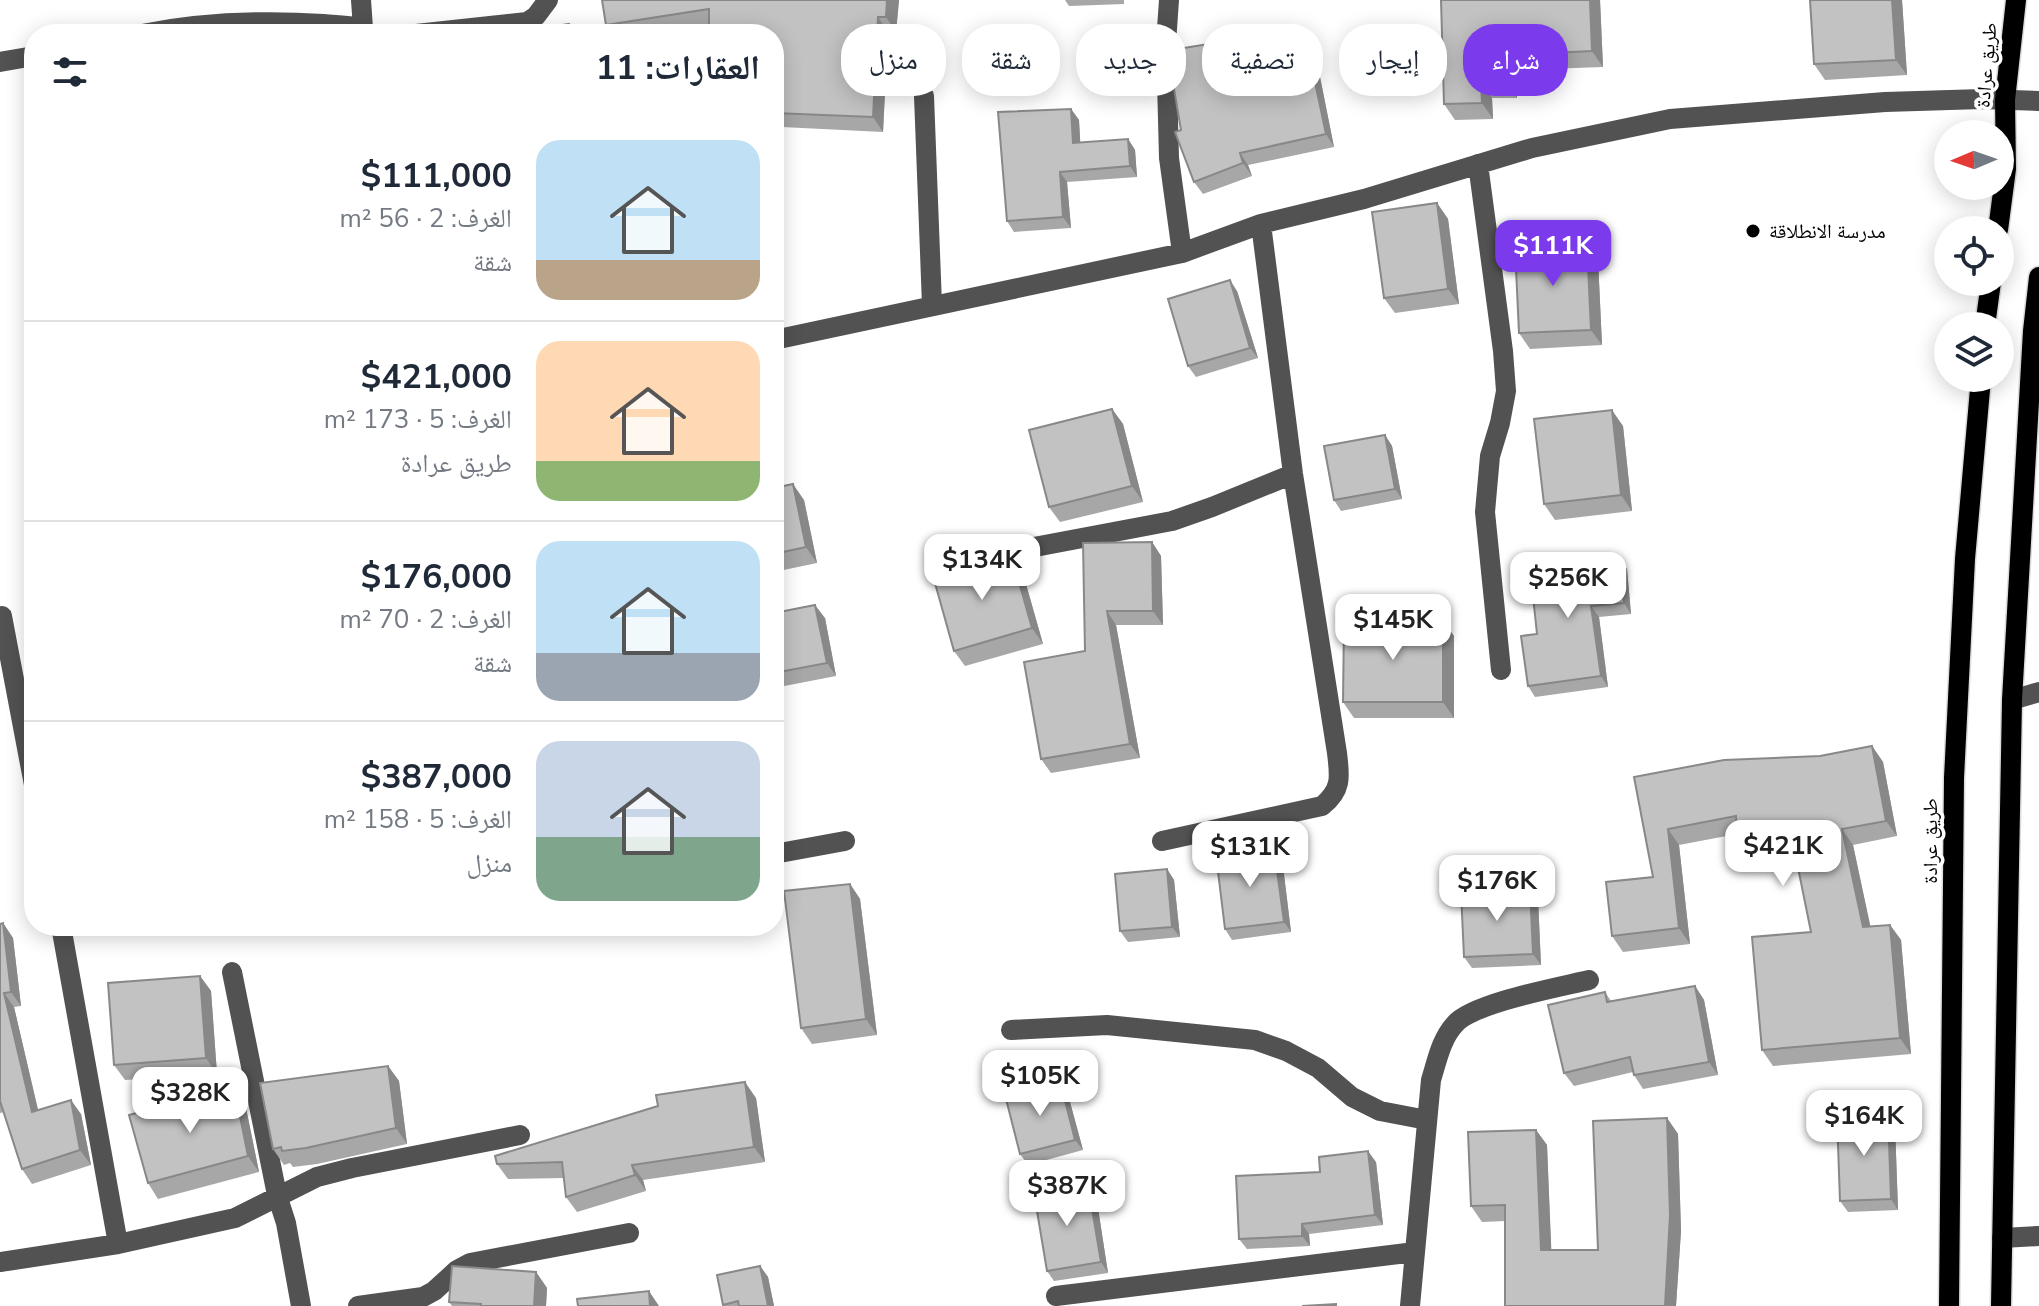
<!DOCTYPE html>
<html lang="ar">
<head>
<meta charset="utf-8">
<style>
  :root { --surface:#fff; --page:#f2f2f3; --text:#1f2937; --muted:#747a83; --line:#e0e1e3; --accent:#7c3aed }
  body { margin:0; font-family:"Nunito Sans","Noto Naskh Arabic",sans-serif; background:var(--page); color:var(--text); direction:rtl; height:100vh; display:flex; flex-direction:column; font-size:30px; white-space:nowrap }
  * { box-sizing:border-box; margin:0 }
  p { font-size:26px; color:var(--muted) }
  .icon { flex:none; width:44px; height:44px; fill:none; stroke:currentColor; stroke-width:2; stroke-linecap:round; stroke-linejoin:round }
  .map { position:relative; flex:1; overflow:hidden; direction:ltr }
  .panel { position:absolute; left:24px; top:24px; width:760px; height:912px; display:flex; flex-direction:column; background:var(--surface); border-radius:32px; box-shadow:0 4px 20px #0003; direction:rtl }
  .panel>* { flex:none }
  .hud { position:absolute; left:808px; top:24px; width:760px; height:72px; direction:rtl; display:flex; gap:16px }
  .needle { width:52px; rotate:268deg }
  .fabs { position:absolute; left:1934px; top:120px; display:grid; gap:16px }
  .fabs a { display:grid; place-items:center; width:80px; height:80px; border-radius:50%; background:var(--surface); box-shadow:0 4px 20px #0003; font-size:40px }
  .price { position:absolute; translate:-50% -68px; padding:0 18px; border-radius:16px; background:#fff; color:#222; font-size:26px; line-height:52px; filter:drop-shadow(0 2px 4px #0008) }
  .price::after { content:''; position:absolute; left:50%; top:48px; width:24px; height:18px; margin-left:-12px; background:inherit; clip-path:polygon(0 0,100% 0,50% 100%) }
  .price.active { background:var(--accent); color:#fff }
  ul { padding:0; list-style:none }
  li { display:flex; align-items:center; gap:24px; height:200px; padding:0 24px }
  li+li { border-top:2px solid var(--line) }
  li span { display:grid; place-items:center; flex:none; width:224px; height:160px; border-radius:24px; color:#555 }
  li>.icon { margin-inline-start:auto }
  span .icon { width:96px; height:96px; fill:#fffc; stroke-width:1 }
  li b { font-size:34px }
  h2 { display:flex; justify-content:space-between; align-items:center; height:96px; padding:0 24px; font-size:34px }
  .chip { padding:0 28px; border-radius:32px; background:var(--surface); box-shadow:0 4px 20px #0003; font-size:28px; line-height:72px }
  .chip.active { background:var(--accent); color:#fff }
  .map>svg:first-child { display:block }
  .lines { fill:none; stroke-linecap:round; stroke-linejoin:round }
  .major-casing { stroke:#dbdbdb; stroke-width:23 }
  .minor { stroke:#525252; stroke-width:20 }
  .major { stroke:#000; stroke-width:20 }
  .wall { fill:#a7a7a7 }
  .shaded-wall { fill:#888 }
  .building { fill:#c2c2c2; stroke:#888; stroke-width:2 }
  .poi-dot { fill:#000; stroke:#fff; stroke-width:3 }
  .labels { text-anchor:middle; stroke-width:7; stroke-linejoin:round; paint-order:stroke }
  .street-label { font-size:20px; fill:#000; stroke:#fff }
  .poi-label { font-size:20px; fill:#000; stroke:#fff; text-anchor:start }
</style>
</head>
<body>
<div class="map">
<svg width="2039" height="1306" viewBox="0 0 2039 1306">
  <rect width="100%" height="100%" fill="#fff"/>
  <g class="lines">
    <g class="major-casing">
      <path id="major" d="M1998 230 2006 169 2005 100 2016 0
        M1985 326 1991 282
        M1949 1306 1954 778 1965 559 1981 378
        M2001 1306 2012 700 2033 331 2039 277"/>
    </g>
    <path class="minor" d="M361 0 363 28
      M1169 0 1166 43 1169 158 1182 253
      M142 34C202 22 262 20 323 24 339 26 358 24 371 34
      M416 34 527 22 536 16 548 0
      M0 62 34 56
      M924 96 932 305
      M1478 164 1503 351 1506 391 1500 423 1490 456 1485 512 1501 670
      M774 340 1182 253 1261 224 1364 199 1532 148 1670 119 1885 102 1982 99 2039 101
      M945 564 1172 521 1212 507 1293 474
      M2 616 34 785
      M2012 700 2039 692
      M1162 841 1322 806C1342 790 1340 777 1337 753L1293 474 1261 224
      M774 854 845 841
      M61 926 118 1244
      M232 972 277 1195 286 1223 301 1306
      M1011 1030 1107 1025 1255 1040 1286 1051 1318 1068 1352 1097 1380 1111 1427 1120
      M2002 1238 2039 1236
      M0 1262 118 1244 235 1218 317 1177 352 1168 520 1135
      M1056 1296 1415 1252
      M358 1306 423 1297 434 1291 457 1270 470 1263 629 1233
      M1410 1306 1431 1080C1437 1061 1441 1039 1455 1024 1473 1003 1560 987 1589 980"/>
    <use href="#major" class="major"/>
  </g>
  <path class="wall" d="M602 0H899L896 32H888L883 132 782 127V184H774V34L709 26 656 34H612L606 25Z
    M1065 0H1124V4L1069 6Z
    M1441 0H1600L1603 67 1517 70V98H1492L1493 119 1455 120 1444 104Z
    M1810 0H1902L1907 75 1825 80 1814 64Z
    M1240 39 1246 47H1314L1334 147 1248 165 1252 176 1203 194 1194 182 1181 130Z
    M1071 109 1079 120 1080 143 1128 139 1135 150 1137 177 1067 182 1071 228 1014 232 1007 221Z
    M1437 203 1448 219 1459 304 1395 313 1384 298Z
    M1587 244 1598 259 1602 345 1530 349 1519 333Z
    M1237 291 1258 358 1196 377 1188 366Z
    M1112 409 1123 424 1143 502 1060 522 1049 507Z
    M1623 426 1632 511 1555 520 1544 504Z
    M1385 435 1392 446 1402 499 1341 511 1334 500Z
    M774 488 804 500 817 563 774 572Z
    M1152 542 1161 556 1163 625H1116L1140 758 1051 773 1041 759 1085 651 1083 543Z
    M1619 559 1627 569 1631 614 1599 617 1608 687 1535 697 1528 686 1537 634Z
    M1022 570 1043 644 965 666 954 651Z
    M774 613 825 618 836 676 774 688Z
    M1443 621 1454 636V718H1354L1343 702Z
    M1872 746 1883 762 1897 836 1853 845 1870 926 1890 925 1901 940 1911 1054 1773 1066 1762 1050 1811 932 1794 849 1748 851 1737 834 1679 845 1690 944 1623 952 1612 936 1653 877 1634 777 1820 756Z
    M1274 848 1282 858 1291 932 1232 940 1225 929Z
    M1167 869 1174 880 1180 937 1128 942 1120 931Z
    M850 884 860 899 877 1035 812 1044 801 1028Z
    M1530 888 1538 899 1541 965 1472 968 1464 957Z
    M3 923 13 938 21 1006 14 1007 38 1110 81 1114 91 1165 32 1184 22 1169 4 1112 0 1113V924Z
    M200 976 211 991 217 1074 125 1080 114 1065Z
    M1695 986 1704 1000 1718 1075 1643 1089 1634 1075 1633 1072 1574 1086 1564 1073 1605 992 1611 1001Z
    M388 1066 399 1081 407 1144 317 1164 293 1167 290 1163 284 1165 273 1149Z
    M1060 1081 1067 1091 1083 1150 1028 1165 1020 1154Z
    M234 1087 245 1103 259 1172 158 1199 148 1183Z
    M756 1098 765 1162 643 1180 646 1191 577 1212 566 1197 564 1178 508 1179 497 1164Z
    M1667 1118 1678 1134 1681 1231 1676 1306H1505V1221L1482 1222 1471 1206 1536 1130 1547 1145 1551 1250H1598Z
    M1895 1125 1898 1210 1848 1212 1840 1201Z
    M1376 1162 1383 1225 1309 1234 1310 1246 1247 1249 1239 1239 1320 1172Z
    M1096 1195 1108 1273 1054 1281 1047 1271Z
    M760 1266 768 1277 774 1306H724L723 1305Z
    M536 1272 547 1288 546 1306H452L449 1302Z"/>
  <path class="shaded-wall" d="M887 0H899L896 32 886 17Z
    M1590 0H1600L1603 67 1592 51Z
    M1892 0H1902L1907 75 1896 60Z
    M878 17 888 32 883 132 873 117Z
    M1305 35 1314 47 1334 147 1326 134Z
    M1506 55 1517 70V98L1506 82Z
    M1481 83 1492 98 1493 119 1482 103Z
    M1071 109 1079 120 1081 154 1073 143Z
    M774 115 782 127V184L774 173Z
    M1128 139 1135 150 1137 177 1130 166Z
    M1240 153 1248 165 1252 176 1243 163Z
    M1060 172 1067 182 1071 228 1063 217Z
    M1437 203 1448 219 1459 304 1448 289Z
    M1587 244 1598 259 1602 345 1591 330Z
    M1230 280 1237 291 1258 358 1250 348Z
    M1112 409 1123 424 1143 502 1132 486Z
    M1612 410 1623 426 1632 511 1621 495Z
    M1385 435 1392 446 1402 499 1395 489Z
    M793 484 804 500 817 563 806 547Z
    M1152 542 1161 556 1163 625 1153 611Z
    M1011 554 1022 570 1043 644 1032 628Z
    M1619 559 1627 569 1631 614 1624 603Z
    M815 605 825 618 836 676 827 663Z
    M1591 606 1599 617 1608 687 1601 676Z
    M1107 611 1116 625 1140 758 1130 744Z
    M1443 621 1454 636V718L1443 702Z
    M1872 746 1883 762 1897 836 1886 821Z
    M1668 829 1679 845 1690 944 1679 928Z
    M1842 829 1853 845 1874 943 1863 927Z
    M1274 848 1282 858 1291 932 1284 922Z
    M1167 869 1174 880 1180 937 1172 927Z
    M850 884 860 899 877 1035 866 1019Z
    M1530 888 1538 899 1541 965 1533 954Z
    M3 923 13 938 21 1006 11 992Z
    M1890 925 1901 940 1911 1054 1900 1038Z
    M200 976 211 991 217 1074 206 1058Z
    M1695 986 1704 1000 1718 1075 1709 1062Z
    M4 993 14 1007 42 1127 32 1112Z
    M388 1066 399 1081 407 1144 396 1128Z
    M1060 1081 1067 1091 1083 1150 1075 1140Z
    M745 1082 756 1098 765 1162 754 1147Z
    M234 1087 245 1103 259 1172 248 1156Z
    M71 1100 81 1114 91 1165 80 1150Z
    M1888 1114 1895 1125 1898 1210 1891 1199Z
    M1667 1118 1678 1134 1681 1231 1676 1306H1665Z
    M1536 1130 1547 1145 1552 1266 1541 1250Z
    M1368 1151 1376 1162 1383 1225 1375 1215Z
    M632 1165 643 1180 646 1191 635 1175Z
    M1088 1185 1096 1195 1108 1273 1101 1262Z
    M1302 1224 1309 1234 1310 1246 1302 1236Z
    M760 1266 768 1277 774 1306H768Z
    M536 1272 547 1288 546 1306H534Z
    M649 1291 659 1306H650Z"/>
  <path class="building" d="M602 0H887L886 17H878L873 117 774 113V34H709V9L606 25Z
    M1441 0H1590L1592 51 1506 55V82L1481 83 1482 103 1444 104Z
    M1810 0H1892L1896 60 1814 64Z
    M569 24 571 34H507Z
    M1305 35 1326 134 1240 153 1243 163 1194 182 1175 132 1181 130 1171 71V50L1240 39 1242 48Z
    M1071 109 1073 143 1128 139 1130 166 1060 172 1063 217 1007 221 998 112Z
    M1437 203 1448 289 1384 298 1372 212Z
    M1587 244 1591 330 1519 333 1515 247Z
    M1230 280 1250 348 1188 366 1168 299Z
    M1112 409 1132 486 1049 507 1029 430Z
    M1612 410 1621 495 1544 504 1534 419Z
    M1385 435 1395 489 1334 500 1324 446Z
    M793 484 806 547 774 554V488Z
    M1152 542 1153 611H1107L1130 744 1041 759 1024 662 1085 651 1083 543Z
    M1011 554 1032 628 954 651 933 576Z
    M1619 559 1624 603 1591 606 1601 676 1528 686 1521 636 1537 634 1530 568Z
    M815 605 827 663 774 673V613Z
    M1344 621H1443V702H1343Z
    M1872 746 1886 821 1842 829 1863 927 1890 925 1900 1038 1762 1050 1752 937 1811 932 1791 833 1737 835 1736 816 1668 829 1679 928 1612 936 1606 882 1653 877 1634 777 1724 760 1820 756Z
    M1274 848 1284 922 1225 929 1216 855Z
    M1167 869 1172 927 1120 931 1115 874Z
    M850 884 866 1019 801 1028 784 891Z
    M1530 888 1533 954 1464 957 1461 892Z
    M3 923 11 992 4 993 32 1112 71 1100 80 1150 22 1169 0 1101V924Z
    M200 976 206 1058 114 1065 108 983Z
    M1695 986 1709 1062 1634 1075 1630 1057 1564 1073 1548 1005 1605 992 1607 1002Z
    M388 1066 396 1128 306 1148 282 1151 281 1147 273 1149 260 1083Z
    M1060 1081 1075 1140 1020 1154 1005 1095Z
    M745 1082 754 1147 632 1165 635 1175 566 1197 562 1162 497 1164 495 1156 658 1106 656 1095Z
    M234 1087 248 1156 148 1183 129 1115Z
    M1888 1114 1891 1199 1840 1201 1837 1116Z
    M1667 1118 1670 1215 1665 1306H1505V1205L1471 1206 1468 1132 1536 1130 1541 1250H1598L1593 1121Z
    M1368 1151 1375 1215 1302 1224V1236L1239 1239 1236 1176 1320 1172 1319 1157Z
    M1088 1185 1101 1262 1047 1271 1034 1193Z
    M452 1266 536 1272 534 1306H481V1304L449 1302Z
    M760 1266 768 1306H739L738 1301 723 1305 717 1275Z
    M649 1291 650 1306H578L577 1299Z
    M1336 1304V1306H1302Z"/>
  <circle class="poi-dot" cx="1753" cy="231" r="8"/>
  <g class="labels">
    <g class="street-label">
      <text transform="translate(1986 65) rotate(-85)" y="7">طريق عرادة</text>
      <text transform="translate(1930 841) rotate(-90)" y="7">طريق عرادة</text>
    </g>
    <g class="poi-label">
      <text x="1769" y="238">مدرسة الانطلاقة</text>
    </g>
  </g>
</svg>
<div class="fabs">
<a><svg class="needle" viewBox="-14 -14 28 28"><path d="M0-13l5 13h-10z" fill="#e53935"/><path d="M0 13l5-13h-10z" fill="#747a83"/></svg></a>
<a><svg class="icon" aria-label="locate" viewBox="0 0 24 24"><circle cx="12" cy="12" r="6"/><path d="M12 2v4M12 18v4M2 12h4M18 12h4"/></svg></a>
<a><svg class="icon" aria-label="layers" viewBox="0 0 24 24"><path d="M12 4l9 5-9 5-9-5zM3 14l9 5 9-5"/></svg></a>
</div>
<b class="price active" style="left:1553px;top:288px">$111K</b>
<b class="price" style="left:982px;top:602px">$134K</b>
<b class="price" style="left:1568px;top:620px">$256K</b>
<b class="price" style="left:1393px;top:662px">$145K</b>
<b class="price" style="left:1783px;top:888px">$421K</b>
<b class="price" style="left:1250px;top:889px">$131K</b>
<b class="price" style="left:1497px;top:923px">$176K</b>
<b class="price" style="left:1040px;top:1118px">$105K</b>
<b class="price" style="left:190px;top:1135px">$328K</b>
<b class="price" style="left:1864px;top:1158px">$164K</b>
<b class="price" style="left:1067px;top:1228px">$387K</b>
<div class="hud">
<a class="chip active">شراء</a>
<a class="chip">إيجار</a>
<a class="chip">تصفية</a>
<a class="chip">جديد</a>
<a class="chip">شقة</a>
<a class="chip">منزل</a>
</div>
<section class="panel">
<h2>العقارات: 11<svg class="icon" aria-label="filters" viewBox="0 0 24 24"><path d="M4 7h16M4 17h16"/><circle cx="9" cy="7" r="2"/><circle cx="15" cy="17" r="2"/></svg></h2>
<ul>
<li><span style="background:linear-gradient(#bfe0f5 75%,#b9a48a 0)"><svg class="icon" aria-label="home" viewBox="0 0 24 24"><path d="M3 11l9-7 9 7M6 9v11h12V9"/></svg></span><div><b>$111,000</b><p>الغرف: 2 · 56 m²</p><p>شقة</p></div></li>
<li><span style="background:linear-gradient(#ffd9b3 75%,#8fb573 0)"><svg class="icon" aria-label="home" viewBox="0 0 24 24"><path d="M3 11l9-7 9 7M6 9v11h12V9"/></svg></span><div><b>$421,000</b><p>الغرف: 5 · 173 m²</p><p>طريق عرادة</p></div></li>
<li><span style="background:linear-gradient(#bfe0f5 70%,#9aa5b1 0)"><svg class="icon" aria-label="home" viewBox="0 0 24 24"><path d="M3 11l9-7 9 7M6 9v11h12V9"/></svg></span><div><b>$176,000</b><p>الغرف: 2 · 70 m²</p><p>شقة</p></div></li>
<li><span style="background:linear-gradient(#c9d6e8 60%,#7fa58c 0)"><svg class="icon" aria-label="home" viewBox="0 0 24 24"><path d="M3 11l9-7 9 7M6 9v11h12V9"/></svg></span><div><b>$387,000</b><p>الغرف: 5 · 158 m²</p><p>منزل</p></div></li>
</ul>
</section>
</div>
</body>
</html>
